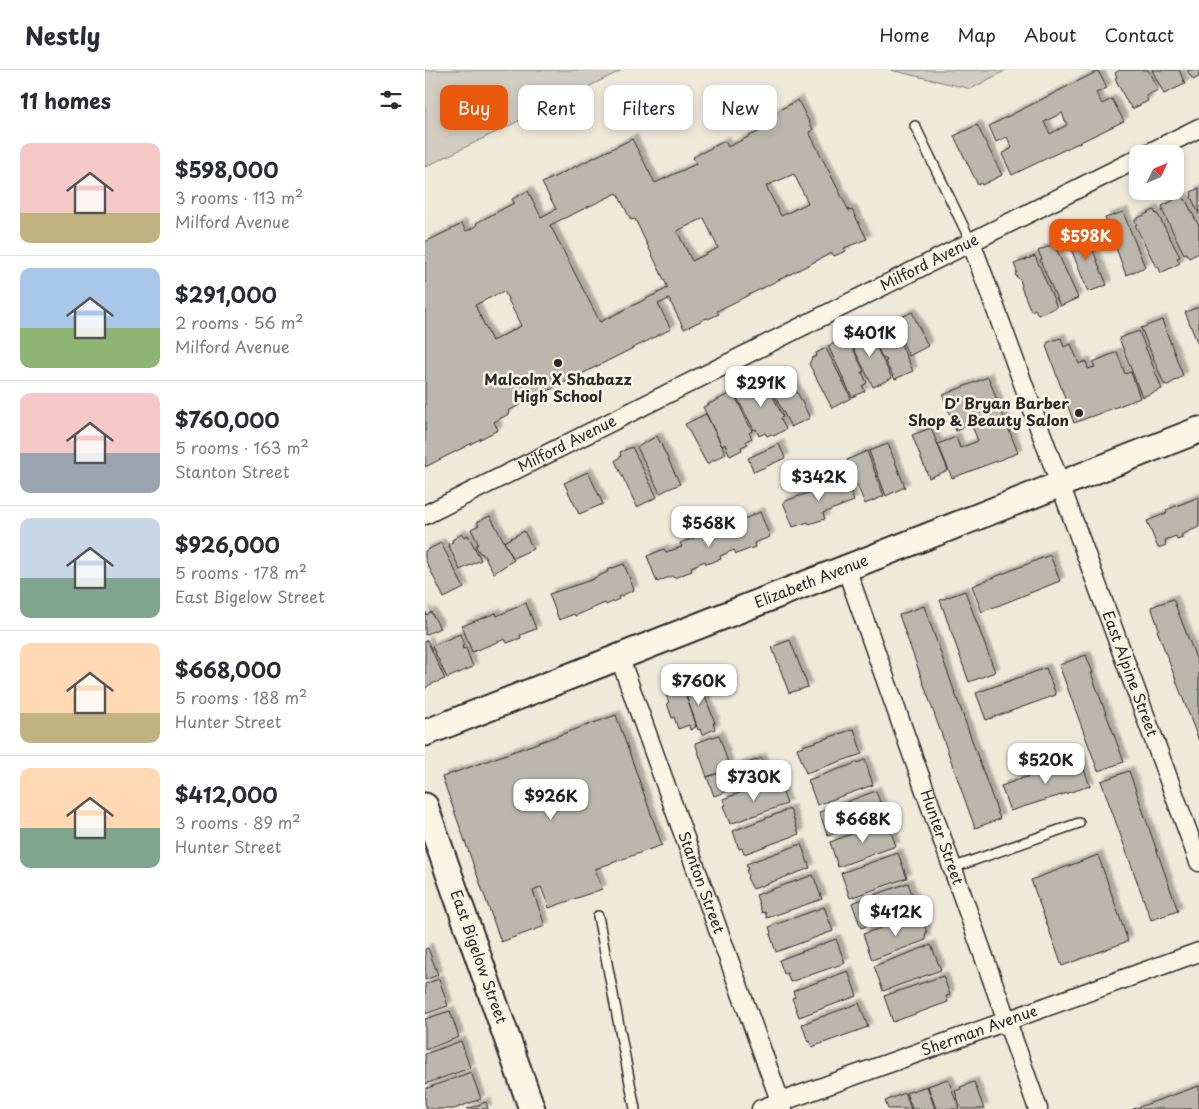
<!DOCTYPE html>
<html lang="en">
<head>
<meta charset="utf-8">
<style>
  :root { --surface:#fff; --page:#f7f7f7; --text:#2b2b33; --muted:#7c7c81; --line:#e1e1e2; --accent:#ea580c }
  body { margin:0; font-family:"Playpen Sans",sans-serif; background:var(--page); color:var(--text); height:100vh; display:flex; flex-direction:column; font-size:19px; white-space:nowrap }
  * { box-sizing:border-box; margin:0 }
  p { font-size:16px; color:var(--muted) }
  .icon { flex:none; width:28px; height:28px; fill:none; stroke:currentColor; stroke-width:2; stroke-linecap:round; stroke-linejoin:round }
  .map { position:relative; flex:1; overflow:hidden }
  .drawer { display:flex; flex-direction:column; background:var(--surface); width:425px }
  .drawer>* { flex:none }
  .banner { position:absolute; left:15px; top:15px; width:475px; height:45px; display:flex; gap:10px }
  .needle { width:32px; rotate:46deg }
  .buttons { position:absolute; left:704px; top:75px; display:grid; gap:10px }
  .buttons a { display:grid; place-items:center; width:55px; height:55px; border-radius:10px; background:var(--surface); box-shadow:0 2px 8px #0003; font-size:25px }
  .price { position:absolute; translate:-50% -42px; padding:0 11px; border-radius:10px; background:#fff; color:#222; font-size:16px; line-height:32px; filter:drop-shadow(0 1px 2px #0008) }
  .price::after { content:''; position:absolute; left:50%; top:30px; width:15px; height:11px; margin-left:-8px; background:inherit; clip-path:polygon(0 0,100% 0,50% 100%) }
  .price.active { background:var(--accent); color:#fff }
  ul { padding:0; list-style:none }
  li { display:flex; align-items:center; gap:15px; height:125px; padding:0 20px }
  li+li { border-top:1px solid var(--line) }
  li span { display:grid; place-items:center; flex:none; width:140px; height:100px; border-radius:10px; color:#555 }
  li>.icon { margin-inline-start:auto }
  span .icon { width:60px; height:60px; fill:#fffc; stroke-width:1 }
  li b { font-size:21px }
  h2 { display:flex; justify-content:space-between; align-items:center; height:60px; padding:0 20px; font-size:21px }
  .tag { padding:0 18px; border-radius:10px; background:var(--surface); box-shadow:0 2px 8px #0003; font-size:18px; line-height:45px }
  .tag.active { background:var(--accent); color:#fff }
  header { display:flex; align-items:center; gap:30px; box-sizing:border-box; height:70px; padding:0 25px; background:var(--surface); border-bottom:1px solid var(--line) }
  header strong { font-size:24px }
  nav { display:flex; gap:28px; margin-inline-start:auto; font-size:18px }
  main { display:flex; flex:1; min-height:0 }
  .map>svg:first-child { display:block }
  .green { fill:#d2cdc0; stroke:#7e7c76 }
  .building { fill:#bcb7ac; stroke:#2b2b2b; fill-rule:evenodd; filter:url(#shadow) }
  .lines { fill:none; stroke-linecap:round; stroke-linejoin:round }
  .lane-casing { stroke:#2b2b2b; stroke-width:12 }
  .street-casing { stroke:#2b2b2b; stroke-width:21 }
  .secondary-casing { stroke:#2b2b2b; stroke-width:29 }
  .lane { stroke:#fcf5e5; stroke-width:9 }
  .street { stroke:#fcf5e5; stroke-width:18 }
  .secondary { stroke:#fcf5e5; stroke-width:25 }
  .poi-dot { fill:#2b2b2b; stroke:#fcf5e5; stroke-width:2 }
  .labels { text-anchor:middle; stroke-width:5; stroke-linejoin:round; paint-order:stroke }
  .street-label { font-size:15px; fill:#2b2b2b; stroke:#fcf5e5 }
  .poi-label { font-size:15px; font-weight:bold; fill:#2b2b2b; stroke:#fcf5e5 }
</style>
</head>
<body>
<header>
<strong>Nestly</strong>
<nav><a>Home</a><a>Map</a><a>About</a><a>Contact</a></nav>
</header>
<main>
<section class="drawer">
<h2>11 homes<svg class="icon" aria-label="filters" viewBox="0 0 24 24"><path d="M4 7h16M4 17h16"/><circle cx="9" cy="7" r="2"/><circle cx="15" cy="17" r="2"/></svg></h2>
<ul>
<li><span style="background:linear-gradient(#f6c9c9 70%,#c2b280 0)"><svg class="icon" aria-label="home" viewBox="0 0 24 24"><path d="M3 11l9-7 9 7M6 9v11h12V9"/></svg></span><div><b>$598,000</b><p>3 rooms · 113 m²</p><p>Milford Avenue</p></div></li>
<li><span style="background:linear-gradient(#a9c7e8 60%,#8fb573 0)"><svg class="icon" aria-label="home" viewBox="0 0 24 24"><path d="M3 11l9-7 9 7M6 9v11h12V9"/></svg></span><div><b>$291,000</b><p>2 rooms · 56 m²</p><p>Milford Avenue</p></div></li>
<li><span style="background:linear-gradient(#f6c9c9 60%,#9aa5b1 0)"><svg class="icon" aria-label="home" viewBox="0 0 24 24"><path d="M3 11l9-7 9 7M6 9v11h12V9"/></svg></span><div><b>$760,000</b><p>5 rooms · 163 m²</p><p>Stanton Street</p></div></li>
<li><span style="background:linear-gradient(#c9d6e8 60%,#7fa58c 0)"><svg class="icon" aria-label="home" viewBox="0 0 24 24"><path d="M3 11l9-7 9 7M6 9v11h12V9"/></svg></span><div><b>$926,000</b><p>5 rooms · 178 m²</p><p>East Bigelow Street</p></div></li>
<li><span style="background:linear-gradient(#ffd9b3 70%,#c2b280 0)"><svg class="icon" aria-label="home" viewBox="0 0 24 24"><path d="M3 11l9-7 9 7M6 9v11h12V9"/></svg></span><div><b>$668,000</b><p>5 rooms · 188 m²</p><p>Hunter Street</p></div></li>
<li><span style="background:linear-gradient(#ffd9b3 60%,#7fa58c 0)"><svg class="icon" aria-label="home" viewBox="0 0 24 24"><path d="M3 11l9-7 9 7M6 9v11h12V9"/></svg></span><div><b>$412,000</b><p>3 rooms · 89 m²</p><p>Hunter Street</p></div></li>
</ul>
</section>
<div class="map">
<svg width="774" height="1039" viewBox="0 0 774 1039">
  <defs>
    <filter id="shadow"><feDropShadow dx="4.5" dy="-4.5" stdDeviation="1" flood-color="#0004"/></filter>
  </defs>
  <rect width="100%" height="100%" fill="#efe9da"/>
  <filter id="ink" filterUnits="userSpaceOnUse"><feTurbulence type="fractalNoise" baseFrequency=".02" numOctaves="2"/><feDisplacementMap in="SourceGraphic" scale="10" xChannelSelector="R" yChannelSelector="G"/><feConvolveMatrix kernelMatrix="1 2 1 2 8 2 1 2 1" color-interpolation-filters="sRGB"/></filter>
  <g filter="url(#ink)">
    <path class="green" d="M0 0H197L0 97Z
      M466 0H581L546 19Z"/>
    <path class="building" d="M695 0H723L733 20 721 26 723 31 707 39 704 34H703L690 8 692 7 690 3Z
      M727 0H754L760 14 739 24Z
      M762 0H774V7L768 10Z
      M673 1 682 18 671 23 677 34 687 29 699 51 587 105 577 84 587 78 582 67 571 72 564 56ZM637 43 642 55 625 64 619 52Z
      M373 30 388 60 384 62 424 141 427 140 442 169 419 178 421 181 409 186 407 183 292 241 294 244 283 249 282 248 259 259 244 229 233 234 246 259 83 341 84 344 69 352 73 360 0 397V172L37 154 41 161 52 156 51 153 89 133 87 129 103 121 116 147 131 139 117 113 207 69 230 113 271 94 268 87 300 71 303 77 343 57 340 50 350 46 349 43ZM369 104 383 133 356 146 341 116ZM192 123 206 150 210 149 243 218 175 252 125 155ZM279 148 293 178 267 191 252 161ZM79 221 96 256 67 271 50 235Z
      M552 55 577 105 557 115 556 113 553 115 529 66Z
      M774 118V144L766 127 767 126 766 122Z
      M757 126 759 130 760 129 774 156V183L764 188 761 183 759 184 737 140H739L737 136Z
      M729 140 731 144 732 143 755 187 752 188 755 193 736 203 733 196 731 197 710 155 712 154 709 150Z
      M698 142 720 197 701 205 680 148Z
      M659 159 682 215 663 222 641 166Z
      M629 174 653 228 635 236 615 190 617 189 613 181Z
      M610 186 632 237 613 245 610 239 606 241 596 217 597 216 595 210 590 205 592 202 589 194Z
      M774 237V277L760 242Z
      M487 242 503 276 484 286 468 251Z
      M737 250 758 306 743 315 739 314 716 258Z
      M461 252 464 254 470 266 473 268 488 301 470 309 460 292 462 291 461 289H458L444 261Z
      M442 259 467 308 448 317 425 271 427 266Z
      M714 261 737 319 717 327 694 268Z
      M422 267 439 301 437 302 442 313 437 316 440 321 427 327 403 276Z
      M636 268 639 277 646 274 654 294 661 291 663 299 670 297 668 292 692 282 700 304 706 302 715 328 649 353 621 276 623 272Z
      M401 278 426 328 407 338 384 294 387 288 392 286 391 283Z
      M363 304 385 348 366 357 343 313 345 309 351 306 355 307Z
      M563 307 593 383 527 408 513 374 531 367 535 378 553 371 545 351 542 353 540 357 531 361 518 325Z
      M339 308 358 347 355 348 361 359 349 366 346 364 342 366 340 363 334 366 331 359 329 360 309 322Z
      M308 322 327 361 324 363 327 368 321 371 323 374 316 377 317 380 305 386 300 374 297 376 278 337Z
      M281 344 301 384 282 394 260 354Z
      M506 358 523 400 504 408 487 365Z
      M232 366 255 414 235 423 212 377Z
      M354 374 360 388 329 402 323 388Z
      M463 374 480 417 461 426 444 381Z
      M207 377 232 427 212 437 190 391 196 386 195 382Z
      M442 381 459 426 440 434 422 390Z
      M163 402 178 434 154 444 139 413Z
      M420 406 429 431 398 443 400 449 384 454 383 452 368 457 358 432 386 422 385 418Z
      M774 427V457L756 465 758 468 752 470 751 466 740 470 741 475 733 478 722 451 742 443 741 440Z
      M335 442 345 467 329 473 330 477 311 484 309 480 295 486 296 489 281 494 280 491 266 497 267 501 249 508 247 506 232 512 222 486 239 479 241 482 257 477 255 473 285 462V461L301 454 303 459 314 455 313 452Z
      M65 446 89 490 69 503 58 484 55 483 51 477 53 473 46 459 54 455 52 452Z
      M99 461 108 479 88 488 79 472Z
      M37 464 39 467 43 465 56 490 35 500 23 474 28 472 27 470Z
      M16 473 39 518 19 528 0 489V481Z
      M625 485 635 511 557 542 547 516Z
      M199 494 209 520 193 527 194 529 181 535 180 533 150 546 149 544 134 550 124 524 169 509V508L183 502 182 500Z
      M540 521 570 602 544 612 515 530Z
      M748 529 774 596V671L732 560 734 559 726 537Z
      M101 533 111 559 95 565 96 568 82 573 80 569 47 582 37 556 71 543 72 546Z
      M499 536 575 749 550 758 474 545Z
      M0 540 2 545 6 542 15 558 0 565Z
      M35 564 39 575 37 576 38 579 41 578 48 597 22 608 7 576Z
      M2 570 20 609 4 615 0 619V571Z
      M365 570 383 617 364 623 347 577Z
      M661 585 668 603H666L699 692 673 701 634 595Z
      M621 598 631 625 561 650 551 623Z
      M273 608 290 653H288L290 659 277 665 275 659 273 660 257 614Z
      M257 614 271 653 270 654 271 657 265 660 264 655 253 659 249 647 247 648 242 633 244 632 239 620Z
      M191 645 237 775 170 799 177 819 124 838 116 817 108 821 120 856 76 872 17 707Z
      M429 659 437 684 381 703 372 678Z
      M294 665 305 699 282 707 270 673Z
      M337 688 344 707 289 726 282 707Z
      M655 688 665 716 585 741 576 716Z
      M440 690 448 715 392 735 383 710Z
      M704 701 753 841 726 850 676 711Z
      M353 709 362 734 305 754 298 736 301 735 298 729Z
      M451 721 460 746 403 766 394 742Z
      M365 739 374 764 319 784 317 778 314 779 308 761Z
      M462 751 471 776 413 797 405 772Z
      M376 774 385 798 328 819 322 808 323 805 321 800H323L321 794Z
      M473 783 482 808 425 828 416 803Z
      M673 785 703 871 637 896 606 810Z
      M388 805 397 829 342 848 340 842 337 843 331 825Z
      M483 813 492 839 436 858 427 833Z
      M399 837 408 861 351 882 345 864 346 863 344 857Z
      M495 844 502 863 500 864 501 870 447 890 438 864Z
      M411 869 420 893 365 912 362 903 359 904 354 890Z
      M506 875 516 900 458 921 449 896Z
      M3 878 13 905 0 910V879Z
      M423 901 432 926 374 947 367 928 370 927 368 921Z
      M518 906 525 925 521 926 523 932 468 952 459 926Z
      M14 909 23 936 0 944V914Z
      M434 933 443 957 387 977 385 971 383 972 377 954Z
      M25 941 34 967 0 980V949Z
      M36 971 45 998 0 1014V984Z
      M46 1002 56 1029 29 1039H2L0 1033V1019Z
      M523 1009 534 1039H511L503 1016Z
      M549 1012 559 1039H536L530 1021 536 1019 535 1017Z
      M502 1016 510 1039H487L481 1023Z
      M774 1016V1039H708Z
      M480 1023 486 1039H463L460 1031Z
      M61 1032 63 1039H42Z"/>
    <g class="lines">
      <g class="lane-casing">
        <path id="lane" d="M490 56 546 172
          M527 798 654 753
          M173 846 210 1039"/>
      </g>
      <g class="street-casing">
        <g id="street">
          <path d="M722 84 774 58"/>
          <path id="s1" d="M546 172 774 792"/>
          <path id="s2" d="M0 445 712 89"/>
          <path id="s3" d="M421 498 613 1039"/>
          <path id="s4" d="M194 586 358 1039"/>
          <path id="s5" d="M336 1039 774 882"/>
        </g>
      </g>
      <g class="secondary-casing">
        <g id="secondary">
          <path id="s6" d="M0 663 774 360"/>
          <path id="s7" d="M0 736 107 1039"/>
        </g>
      </g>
      <use href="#lane" class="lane"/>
      <use href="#street" class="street"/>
      <use href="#secondary" class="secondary"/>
    </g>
  </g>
  <g class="poi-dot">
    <circle cx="133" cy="293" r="5"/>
    <circle cx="654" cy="343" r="5"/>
  </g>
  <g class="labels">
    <g class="street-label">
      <text dy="5" stroke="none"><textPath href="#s2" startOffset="564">Milford Avenue</textPath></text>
      <text dy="5" stroke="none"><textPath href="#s2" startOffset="159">Milford Avenue</textPath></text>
      <text dy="5" stroke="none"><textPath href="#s6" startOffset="415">Elizabeth Avenue</textPath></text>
      <text dy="5" stroke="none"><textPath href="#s1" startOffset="460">East Alpine Street</textPath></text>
      <text dy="5" stroke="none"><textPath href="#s3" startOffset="286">Hunter Street</textPath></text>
      <text dy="5" stroke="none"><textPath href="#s4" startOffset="241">Stanton Street</textPath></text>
      <text dy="5" stroke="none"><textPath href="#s7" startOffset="160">East Bigelow Street</textPath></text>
      <text dy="5" stroke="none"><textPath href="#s5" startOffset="232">Sherman Avenue</textPath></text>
    </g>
    <g class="poi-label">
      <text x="133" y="315">Malcolm X Shabazz<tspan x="133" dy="17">High School</tspan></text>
      <text x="644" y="339" text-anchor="end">D' Bryan Barber<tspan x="644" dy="17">Shop &amp; Beauty Salon</tspan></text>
    </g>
  </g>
</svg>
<div class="buttons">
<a><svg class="needle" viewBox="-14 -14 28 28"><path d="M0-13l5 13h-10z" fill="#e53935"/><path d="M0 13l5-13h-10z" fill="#7c7c81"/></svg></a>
</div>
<b class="price active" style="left:661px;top:191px">$598K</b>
<b class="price" style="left:445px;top:288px">$401K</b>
<b class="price" style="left:336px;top:338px">$291K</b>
<b class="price" style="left:394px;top:432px">$342K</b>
<b class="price" style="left:284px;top:478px">$568K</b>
<b class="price" style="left:274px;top:636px">$760K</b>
<b class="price" style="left:621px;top:715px">$520K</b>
<b class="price" style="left:329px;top:732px">$730K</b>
<b class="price" style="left:126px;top:751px">$926K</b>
<b class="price" style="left:438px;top:774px">$668K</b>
<b class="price" style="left:471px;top:867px">$412K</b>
<div class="banner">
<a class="tag active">Buy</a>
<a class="tag">Rent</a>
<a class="tag">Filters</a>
<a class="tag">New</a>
</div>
</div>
</main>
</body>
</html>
